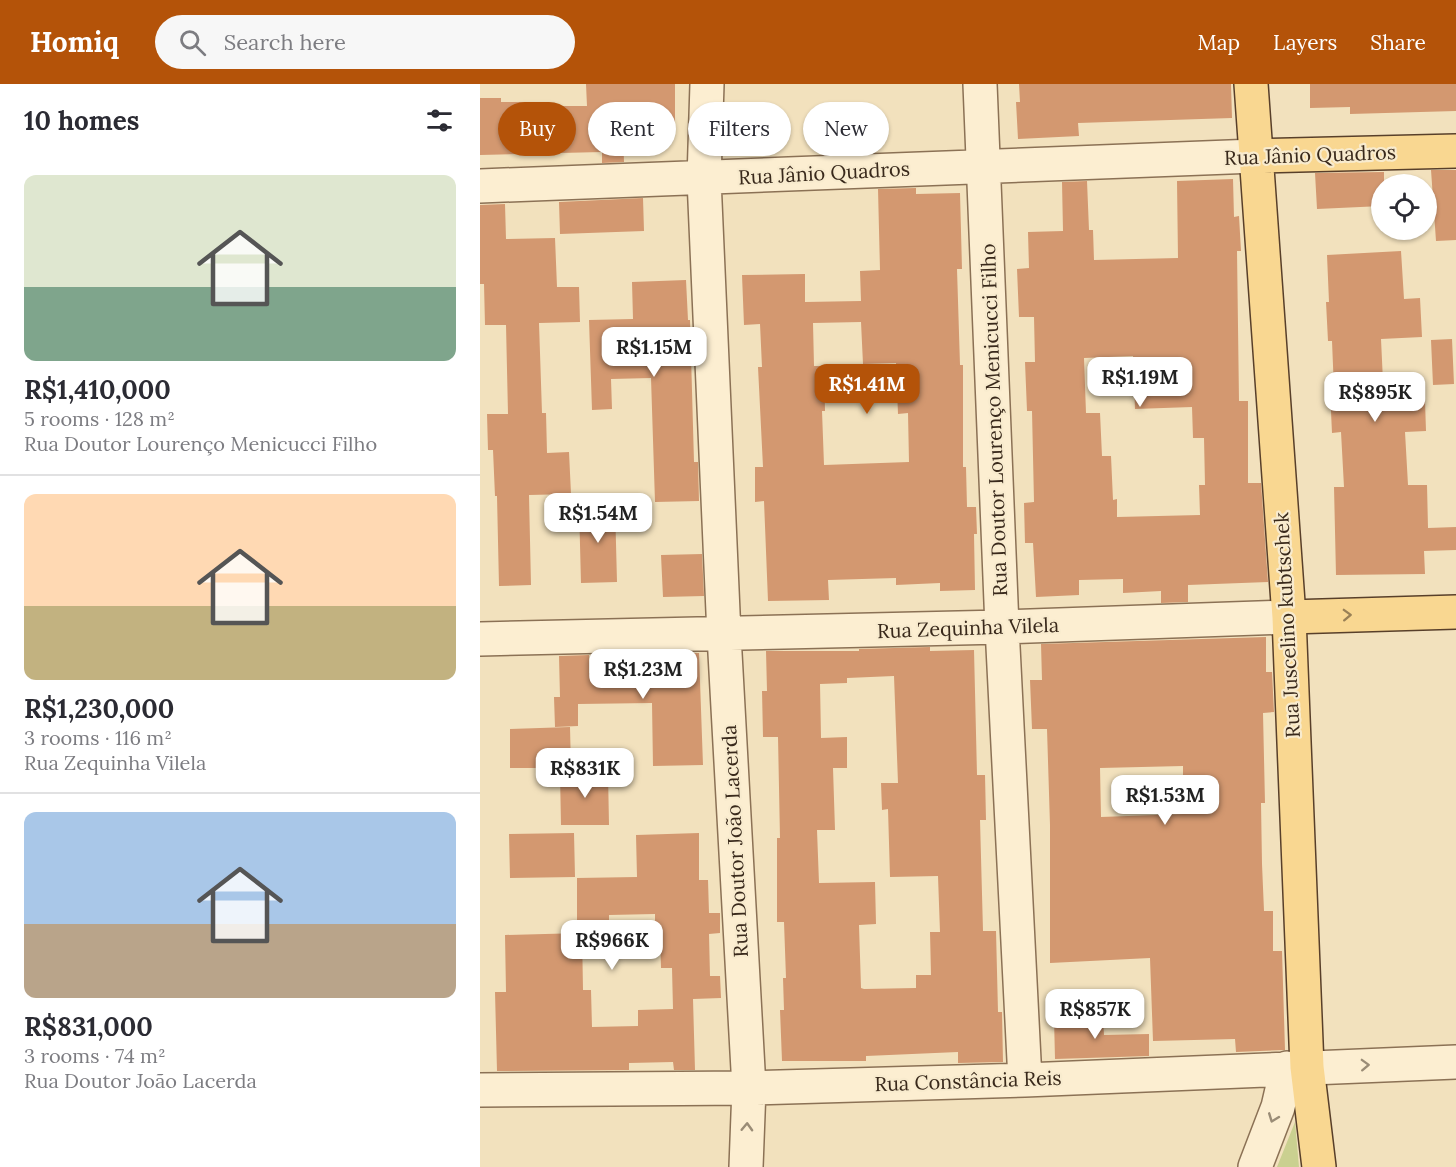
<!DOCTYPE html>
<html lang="en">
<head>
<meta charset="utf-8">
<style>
  :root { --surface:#fff; --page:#f7f7f7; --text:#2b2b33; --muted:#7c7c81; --line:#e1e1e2; --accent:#b45309 }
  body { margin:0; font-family:Lora,serif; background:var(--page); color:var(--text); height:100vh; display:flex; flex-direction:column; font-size:22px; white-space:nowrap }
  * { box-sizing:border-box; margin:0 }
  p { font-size:20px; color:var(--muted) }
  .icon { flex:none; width:33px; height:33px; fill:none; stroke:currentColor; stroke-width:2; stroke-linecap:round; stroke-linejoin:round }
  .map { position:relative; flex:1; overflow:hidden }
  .sheet { display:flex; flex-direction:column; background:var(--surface); width:480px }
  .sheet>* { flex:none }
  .guide { position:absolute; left:18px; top:18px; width:570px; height:54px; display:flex; gap:12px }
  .controls { position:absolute; left:891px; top:90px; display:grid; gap:12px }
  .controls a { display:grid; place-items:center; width:66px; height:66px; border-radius:50%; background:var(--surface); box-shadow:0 2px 4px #0004; font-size:30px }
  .price { position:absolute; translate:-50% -51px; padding:0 14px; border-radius:12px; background:#fff; color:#222; font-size:20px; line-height:39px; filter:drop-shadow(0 2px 3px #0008) }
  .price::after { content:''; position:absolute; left:50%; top:36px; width:18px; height:14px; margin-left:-9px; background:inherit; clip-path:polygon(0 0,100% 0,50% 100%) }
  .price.selected { background:var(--accent); color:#fff }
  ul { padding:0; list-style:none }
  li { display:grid; align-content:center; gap:12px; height:318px; padding:0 24px }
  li+li { border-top:2px solid var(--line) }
  li span { display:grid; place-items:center; height:186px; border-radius:12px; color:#555 }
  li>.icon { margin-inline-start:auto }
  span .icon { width:108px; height:108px; fill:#fffc; stroke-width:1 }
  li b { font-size:26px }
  h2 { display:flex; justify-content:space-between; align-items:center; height:72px; padding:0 24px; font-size:26px }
  .pill { padding:0 21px; border-radius:27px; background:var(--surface); box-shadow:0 2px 4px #0004; font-size:21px; line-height:54px }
  .pill.selected { background:var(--accent); color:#fff }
  header { display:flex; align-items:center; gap:36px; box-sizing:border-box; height:84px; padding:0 30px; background:var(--accent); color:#fff }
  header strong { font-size:28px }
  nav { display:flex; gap:33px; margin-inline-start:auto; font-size:21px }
  .search { width:420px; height:54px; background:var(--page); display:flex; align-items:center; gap:15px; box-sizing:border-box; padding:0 21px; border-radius:33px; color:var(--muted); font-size:22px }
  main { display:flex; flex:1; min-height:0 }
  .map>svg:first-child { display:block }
  .green { fill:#cad090 }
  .building { fill:#d39870; fill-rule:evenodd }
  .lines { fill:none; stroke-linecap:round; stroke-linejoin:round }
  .minor-casing { stroke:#8b7155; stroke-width:36 }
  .major-casing { stroke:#583f2a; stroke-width:36 }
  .minor { stroke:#fceed1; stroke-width:33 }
  .major { stroke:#f9d791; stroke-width:33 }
  .oneway { stroke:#998056 }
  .oneway2 { stroke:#9a8c76 }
  .labels { text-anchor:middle; stroke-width:4.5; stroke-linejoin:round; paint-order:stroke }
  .street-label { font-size:20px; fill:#39291b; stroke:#f8ebce }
</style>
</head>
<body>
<header>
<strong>Homiq</strong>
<div class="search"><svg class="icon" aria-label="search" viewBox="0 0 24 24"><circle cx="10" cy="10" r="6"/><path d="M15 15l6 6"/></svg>Search here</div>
<nav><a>Map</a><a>Layers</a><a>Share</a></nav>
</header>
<main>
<section class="sheet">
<h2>10 homes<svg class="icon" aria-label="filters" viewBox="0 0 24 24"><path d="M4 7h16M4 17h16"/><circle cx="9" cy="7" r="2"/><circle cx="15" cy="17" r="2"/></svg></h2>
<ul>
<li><span style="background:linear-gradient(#dfe7d0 60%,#7fa58c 0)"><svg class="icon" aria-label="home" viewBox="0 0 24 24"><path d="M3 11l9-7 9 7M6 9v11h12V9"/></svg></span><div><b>R$1,410,000</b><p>5 rooms · 128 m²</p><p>Rua Doutor Lourenço Menicucci Filho</p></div></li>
<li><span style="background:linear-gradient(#ffd9b3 60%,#c2b280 0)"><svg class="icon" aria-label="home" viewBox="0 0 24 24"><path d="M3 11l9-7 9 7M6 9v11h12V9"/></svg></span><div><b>R$1,230,000</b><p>3 rooms · 116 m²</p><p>Rua Zequinha Vilela</p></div></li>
<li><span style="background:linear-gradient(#a9c7e8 60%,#b9a48a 0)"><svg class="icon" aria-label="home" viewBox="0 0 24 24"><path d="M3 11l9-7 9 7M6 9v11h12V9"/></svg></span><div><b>R$831,000</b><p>3 rooms · 74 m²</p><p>Rua Doutor João Lacerda</p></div></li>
</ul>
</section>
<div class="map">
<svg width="976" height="1083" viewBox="0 0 976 1083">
  <rect width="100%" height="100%" fill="#f2e1bd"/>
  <path class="green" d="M815 1038 819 1083H797Z"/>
  <path class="building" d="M106 0H195V50H143L144 78 122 79V68L0 71V14H21V18H62V22H107Z
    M539 0H751L752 34 598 39 599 52 538 55 536 18H540Z
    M830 0H976V27L870 30V23L830 24Z
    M951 86H976V156L956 157Z
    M904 88V100H902V122L837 125 835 89Z
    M753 95 754 133 759 132 761 167H757L759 317H768V399H781L788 498 708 501V518L681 519V507L643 509V495L599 496V511L556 513 553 459H545L544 419 554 418 552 327H547L545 278H555L554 233H539L537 185 549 184 548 148 583 147 582 98 607 97 609 146H613L614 176 698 174 697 97ZM653 272 655 325 712 323 713 354H724L725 401H719L720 431 637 433V415L633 416 631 372H622L620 329H606L604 274Z
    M436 104V110L480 109 482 185H477L480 281H483V383H486L487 423H496L497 450H494L495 506 460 507V499L416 501V494L348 496 349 516 288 517 284 417 275 418V383H283L278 283H282L280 240 264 241 262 191 325 190V218L381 217 380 187 400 186 398 105ZM381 238 383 280 416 279 418 330 428 329 429 378 344 381 342 327H345L344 282H334L333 239Z
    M163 114 164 147 80 150 79 118Z
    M25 120 26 155 75 154 77 203H99L100 238 59 239 62 329H66L67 369 89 368 91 410 49 411 51 501 19 502 17 412H15L13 366H8L7 330H28L26 241H5L4 200H0V121Z
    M921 167 924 215 940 214 942 253 901 255 904 319 945 317 946 347 925 348 928 401H947L948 444 976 443V466L944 467 945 490 856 491 854 403H864L861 348 852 349 850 306H854L852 257H848L846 218H849L847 171Z
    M206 196 208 236H210L214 378H218L219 417 175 418 171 294 131 295 132 325 112 326 109 236 153 235 152 198Z
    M972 255 974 300 953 301 951 256Z
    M135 421 137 498 101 499 99 422Z
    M222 470 224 512 183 513 181 471Z
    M786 553V588H792L794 628 783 629 785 719H781L782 780 784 827H793V867H802L805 966 756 968 755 955 673 957 670 874 570 879V741L567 645H552L550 596H562L561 560ZM703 682V730L621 733 620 684Z
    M450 563V567L494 566 497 691H505L506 736H500L503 847H516L518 928H522L523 978 478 979V968L386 972V977H302L300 926H304L303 894H306L304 838H297V754H300L298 653H283L282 607H287L286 567H379V565ZM414 592 418 699H401L402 726 408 725 410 793 458 792 460 848H450L451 891H436V904L384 905 381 904 379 841 396 840 395 798 339 799 337 746H355L353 684H367V653L341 654 340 600 367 599V594Z
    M219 569 223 681 173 682 172 619 98 620V642L75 643 74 613H80L79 572 109 571V589H155L154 570Z
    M90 643 91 684H30V645Z
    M128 689 129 741H81L80 690Z
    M94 749 95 793 30 794 29 750Z
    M219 749V796H228L229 829H240V849L229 850 230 892H240L241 914 213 915 215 986H194L193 978 149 979V986L17 987 15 908H26L25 851 102 849 103 906H111L112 943 158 942V926L193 925 192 884H181L180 851H175V830L129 831V845H97V794L157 793 156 751Z
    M623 933 624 951 669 950V972L575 975 574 934Z"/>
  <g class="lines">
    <g class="minor-casing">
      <path id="minor" d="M227 0 224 95 244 551 269 1004 266 1083
        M500 0 522 543 545 996
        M0 102 775 72
        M0 555 522 543 809 533
        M0 1006 269 1004 545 996 976 978
        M775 1083 798 1023 807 984"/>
    </g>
    <g class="major-casing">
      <path id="major" d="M771 0 809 533 827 983 839 1083
        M775 72 976 67
        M809 533 976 528"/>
    </g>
    <use href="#minor" class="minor"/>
    <use href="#major" class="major"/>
  </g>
  <defs><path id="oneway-chevron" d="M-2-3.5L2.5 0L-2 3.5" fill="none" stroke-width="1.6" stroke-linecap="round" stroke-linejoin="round" transform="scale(1.5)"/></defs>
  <use class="oneway" href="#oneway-chevron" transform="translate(867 531) rotate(-2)"/>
  <g class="oneway2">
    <use href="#oneway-chevron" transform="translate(885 981) rotate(-2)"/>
    <use href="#oneway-chevron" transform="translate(793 1034) rotate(111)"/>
    <use href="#oneway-chevron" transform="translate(267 1043) rotate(-88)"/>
  </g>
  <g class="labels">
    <g class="street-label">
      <text transform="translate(830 71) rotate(-2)" y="7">Rua Jânio Quadros</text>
      <text transform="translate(344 89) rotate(-3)" y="7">Rua Jânio Quadros</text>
      <text transform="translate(514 336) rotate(-92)" y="7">Rua Doutor Lourenço Menicucci Filho</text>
      <text transform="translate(807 541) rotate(-93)" y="7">Rua Juscelino kubtschek</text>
      <text transform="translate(488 544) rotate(-2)" y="7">Rua Zequinha Vilela</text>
      <text transform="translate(255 757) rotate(-93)" y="7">Rua Doutor João Lacerda</text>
      <text transform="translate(488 997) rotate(-2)" y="7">Rua Constância Reis</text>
    </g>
  </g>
</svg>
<div class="controls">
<a><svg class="icon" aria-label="locate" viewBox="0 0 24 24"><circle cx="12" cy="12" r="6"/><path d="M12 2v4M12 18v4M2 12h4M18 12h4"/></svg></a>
</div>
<b class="price" style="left:174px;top:294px">R$1.15M</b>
<b class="price" style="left:660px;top:324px">R$1.19M</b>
<b class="price selected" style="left:387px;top:331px">R$1.41M</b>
<b class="price" style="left:895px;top:339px">R$895K</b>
<b class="price" style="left:118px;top:460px">R$1.54M</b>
<b class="price" style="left:163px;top:616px">R$1.23M</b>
<b class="price" style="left:105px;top:715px">R$831K</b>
<b class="price" style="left:685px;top:742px">R$1.53M</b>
<b class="price" style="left:132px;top:887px">R$966K</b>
<b class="price" style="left:615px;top:956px">R$857K</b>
<div class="guide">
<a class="pill selected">Buy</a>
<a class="pill">Rent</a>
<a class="pill">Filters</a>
<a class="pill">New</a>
</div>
</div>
</main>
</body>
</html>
